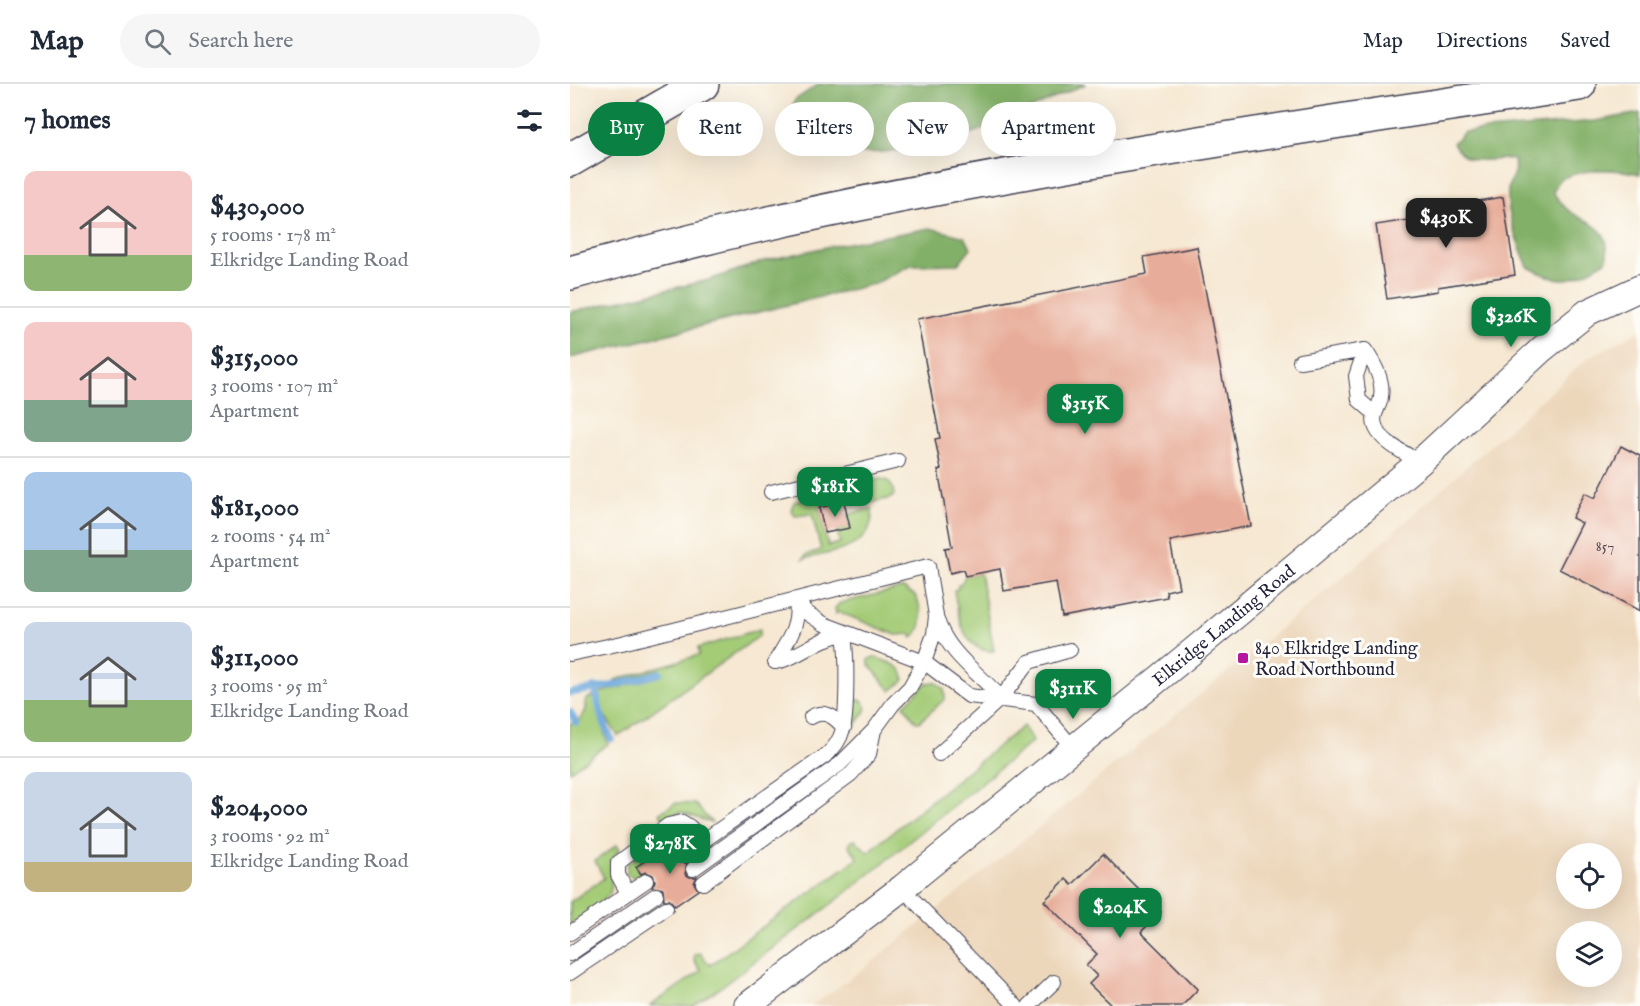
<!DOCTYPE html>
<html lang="en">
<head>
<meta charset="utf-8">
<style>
  :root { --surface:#fff; --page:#f6f6f7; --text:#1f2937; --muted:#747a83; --line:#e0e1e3; --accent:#0b8043 }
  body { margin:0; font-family:"IM FELL English",serif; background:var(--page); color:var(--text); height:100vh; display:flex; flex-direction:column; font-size:22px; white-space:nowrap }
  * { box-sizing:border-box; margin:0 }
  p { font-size:20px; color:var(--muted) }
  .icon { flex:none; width:33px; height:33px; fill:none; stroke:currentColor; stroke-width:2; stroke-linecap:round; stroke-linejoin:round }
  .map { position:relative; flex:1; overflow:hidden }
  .side { display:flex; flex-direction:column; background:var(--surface); width:570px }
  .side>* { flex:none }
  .top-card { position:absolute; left:18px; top:18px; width:570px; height:54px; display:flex; gap:12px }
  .fabs { position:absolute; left:986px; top:759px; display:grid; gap:12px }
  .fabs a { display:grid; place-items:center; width:66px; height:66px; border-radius:50%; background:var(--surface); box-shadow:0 6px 24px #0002; font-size:30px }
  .price { position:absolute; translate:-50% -51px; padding:0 14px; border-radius:12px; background:var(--accent); color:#fff; font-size:20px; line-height:39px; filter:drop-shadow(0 2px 3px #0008) }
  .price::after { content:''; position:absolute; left:50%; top:36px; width:18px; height:14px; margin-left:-9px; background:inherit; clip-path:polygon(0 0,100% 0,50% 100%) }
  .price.on { background:#222; color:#fff }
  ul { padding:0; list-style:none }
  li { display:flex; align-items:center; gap:18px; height:150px; padding:0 24px }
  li+li { border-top:2px solid var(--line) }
  li span { display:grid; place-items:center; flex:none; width:168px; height:120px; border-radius:12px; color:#555 }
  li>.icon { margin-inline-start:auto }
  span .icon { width:72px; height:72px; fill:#fffc; stroke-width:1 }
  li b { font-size:26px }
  h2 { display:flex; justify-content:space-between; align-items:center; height:72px; padding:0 24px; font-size:26px }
  .tag { padding:0 21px; border-radius:27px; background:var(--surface); box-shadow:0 6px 24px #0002; font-size:21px; line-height:54px }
  .tag.on { background:var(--accent); color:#fff }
  header { display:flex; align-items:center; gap:36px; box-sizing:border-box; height:84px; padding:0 30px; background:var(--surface); border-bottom:2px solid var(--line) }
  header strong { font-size:28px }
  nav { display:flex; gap:33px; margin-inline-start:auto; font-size:21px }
  .search { width:420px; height:54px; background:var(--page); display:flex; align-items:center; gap:15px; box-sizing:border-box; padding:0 21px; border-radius:33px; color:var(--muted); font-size:22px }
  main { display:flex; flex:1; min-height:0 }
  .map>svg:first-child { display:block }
  .built { fill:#edd7bb; fill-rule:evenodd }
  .green { fill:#a4cc77; stroke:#637759; stroke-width:1.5 }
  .forest { fill:#83b068; stroke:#526952; stroke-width:1.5 }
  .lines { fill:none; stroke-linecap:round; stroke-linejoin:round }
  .stream { stroke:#6da8dd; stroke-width:7 }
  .building { fill:#e8ad9a }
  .lane-casing { stroke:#424052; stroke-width:16 }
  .street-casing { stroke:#424052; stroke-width:28 }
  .highway-casing { stroke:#424052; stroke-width:36 }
  .lane { stroke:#fff; stroke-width:14 }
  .street { stroke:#fff; stroke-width:26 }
  .highway { stroke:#fff; stroke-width:33 }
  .poi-dot { fill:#b5179e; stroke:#fdfcf7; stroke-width:2 }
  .labels { text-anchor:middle; stroke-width:6; stroke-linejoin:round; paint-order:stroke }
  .number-label { font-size:15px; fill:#544553 }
  .street-label { font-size:18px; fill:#22223b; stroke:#fdfcf7 }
  .poi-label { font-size:18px; fill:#22223b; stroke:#fdfcf7; text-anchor:start }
</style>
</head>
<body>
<header>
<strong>Map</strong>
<div class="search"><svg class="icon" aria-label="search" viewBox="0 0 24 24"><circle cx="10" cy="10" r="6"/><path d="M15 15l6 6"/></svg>Search here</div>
<nav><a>Map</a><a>Directions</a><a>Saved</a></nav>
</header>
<main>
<section class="side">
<h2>7 homes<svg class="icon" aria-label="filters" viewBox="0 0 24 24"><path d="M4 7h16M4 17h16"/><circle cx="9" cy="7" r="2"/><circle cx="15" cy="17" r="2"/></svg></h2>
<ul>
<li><span style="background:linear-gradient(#f6c9c9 70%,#8fb573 0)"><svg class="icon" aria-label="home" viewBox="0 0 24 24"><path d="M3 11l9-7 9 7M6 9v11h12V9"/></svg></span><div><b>$430,000</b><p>5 rooms · 178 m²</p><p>Elkridge Landing Road</p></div></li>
<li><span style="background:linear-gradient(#f6c9c9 65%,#7fa58c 0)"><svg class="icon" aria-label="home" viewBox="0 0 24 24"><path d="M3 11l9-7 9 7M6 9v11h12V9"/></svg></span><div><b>$315,000</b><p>3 rooms · 107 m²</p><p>Apartment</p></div></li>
<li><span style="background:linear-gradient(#a9c7e8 65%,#7fa58c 0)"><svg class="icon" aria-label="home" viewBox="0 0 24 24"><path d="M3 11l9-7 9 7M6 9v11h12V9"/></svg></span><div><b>$181,000</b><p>2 rooms · 54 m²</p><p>Apartment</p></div></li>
<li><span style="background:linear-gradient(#c9d6e8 65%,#8fb573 0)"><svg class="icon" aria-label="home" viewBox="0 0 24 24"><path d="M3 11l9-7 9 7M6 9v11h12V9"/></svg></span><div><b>$311,000</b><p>3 rooms · 95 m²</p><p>Elkridge Landing Road</p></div></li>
<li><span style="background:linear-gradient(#c9d6e8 75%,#c2b280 0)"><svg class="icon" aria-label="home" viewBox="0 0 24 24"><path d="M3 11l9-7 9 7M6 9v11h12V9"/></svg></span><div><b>$204,000</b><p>3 rooms · 92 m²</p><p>Elkridge Landing Road</p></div></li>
</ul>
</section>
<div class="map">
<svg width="1070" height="922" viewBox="0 0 1070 922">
  <rect width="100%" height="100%" fill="#fdfcf7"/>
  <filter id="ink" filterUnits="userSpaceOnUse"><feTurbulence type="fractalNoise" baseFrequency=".0167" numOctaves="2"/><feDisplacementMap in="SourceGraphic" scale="12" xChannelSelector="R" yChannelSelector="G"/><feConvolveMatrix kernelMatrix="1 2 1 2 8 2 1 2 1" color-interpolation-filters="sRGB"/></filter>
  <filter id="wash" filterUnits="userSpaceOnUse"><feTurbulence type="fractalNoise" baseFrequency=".008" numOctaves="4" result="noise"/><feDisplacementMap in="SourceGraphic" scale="24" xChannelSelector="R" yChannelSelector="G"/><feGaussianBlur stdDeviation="1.35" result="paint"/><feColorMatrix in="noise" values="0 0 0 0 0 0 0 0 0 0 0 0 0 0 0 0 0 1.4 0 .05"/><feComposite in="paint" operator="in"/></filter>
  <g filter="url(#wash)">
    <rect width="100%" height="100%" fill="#f6e8d2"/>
    <path class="built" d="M1070 246V922H241L292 886 441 766 781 486 1018 274ZM996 770H1041V814H996ZM996 848H1041V892H996Z"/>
    <path class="green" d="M310 395C320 395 323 402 324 411L321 414 290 421 289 415 249 424 258 462 270 459 267 446 280 443 277 431 302 424C306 465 263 468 233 475L236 471 251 466 242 430 225 432 221 426 224 418Z
      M410 489 424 567C392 569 388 529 384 506L388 505V501L391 500 395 492Z
      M333 504 345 511C352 525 355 542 343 554L341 550 326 551 269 528 266 530 265 524 270 519Z
      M190 545 189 552 48 652 33 629 29 609 90 592 89 586 46 598 45 596 129 571 128 564Z
      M304 573C316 578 334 580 334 596L321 607 299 581V575Z
      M365 598 374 605 375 615 349 638H346L334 621 357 599Z
      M24 611 38 660 0 687V639L10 636 16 626V616Z
      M284 614 293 617 297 625 286 641 282 617Z
      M453 642 463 657 276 809 151 903 123 922H80L131 887 124 876 125 870 130 869 140 881 288 774 279 762 281 757 285 756 298 768Z
      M105 719 125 720 142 739 110 728 93 735 90 729Z
      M108 745 115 753 114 760 109 765 103 757 66 783 72 792 64 794 57 789V780L99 748Z
      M47 761 50 765C33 779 45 792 40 810L29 821 0 841V818L34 794 25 777Z"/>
    <path class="forest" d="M249 0H516C465 22 413 50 358 62 316 71 271 69 229 69L213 43 225 16Z
      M1070 29V90C1041 84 1018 84 990 95L983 108C987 114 992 121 998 126 1019 141 1043 142 1036 177 1001 197 995 202 958 183 949 161 933 126 939 101 943 88 946 92 944 75 918 73 899 86 883 59L894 48 1025 37Z
      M360 144 395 153 401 164 388 180 341 181 304 200 0 274V228L139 196 194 177 256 163Z"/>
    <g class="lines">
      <path class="stream" d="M25 603 31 631 41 655
        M0 609 46 601 90 589
        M0 628 6 638"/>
    </g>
    <g id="blocks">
      <path class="building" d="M933 113 945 191 868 203V207L817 215 806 141 882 129 881 121Z
        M627 163 681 442 600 457 609 504 596 507 597 513 492 533 486 498 434 507 430 485 395 492 393 486 380 489 375 464 382 463 368 386 371 385 365 355 370 354 347 235 577 190 574 173Z
        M1051 362 1070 372V527L989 485 1012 439 1002 434 1015 409 1025 414Z
        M274 418 280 444 255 449 249 424Z
        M103 757 108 763 105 768V776L110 779H117L115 790 120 793H127L124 799 128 806 105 822 100 816H94L93 805 82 803 85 797 83 791 76 788 71 790 66 783Z
        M533 770 591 828 571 848 628 905 612 922H542L519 900 527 892 516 881 527 870 474 817 496 795 502 801Z"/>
    </g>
  </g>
  <g filter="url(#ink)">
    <use href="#blocks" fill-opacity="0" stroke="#424052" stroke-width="1.5"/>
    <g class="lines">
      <g class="lane-casing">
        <path id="lane" d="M795 266C804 279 814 296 811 313 810 324 800 331 806 344 813 359 836 370 850 378
          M795 266 786 292 789 316 804 329
          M730 277 795 266
          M201 408 328 377
          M226 516 237 529 254 540 354 578 399 612 466 620 503 664
          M367 536C379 571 408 588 431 614
          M0 570 52 559 358 482 366 532 364 550 354 578 340 603 323 620 304 646 270 680 123 785
          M205 578C218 556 230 543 226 516
          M241 633C255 625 265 633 274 644
          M369 670 431 614 459 578 500 566
          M113 771 255 672C264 665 270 656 273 645 277 630 278 563 273 550 245 555 229 574 205 578
          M133 799 281 690 299 670 304 646
          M332 804 446 922
          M58 809 48 791V779L98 741 112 738 120 743 132 757
          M0 849 76 797
          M0 870 86 811
          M0 889 96 824
          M459 922 484 898"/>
      </g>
      <g class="street-casing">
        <g id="street">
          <path id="s1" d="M177 922 332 804 624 566 850 378 972 265 1018 228 1070 204"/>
        </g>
      </g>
      <g class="highway-casing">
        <path id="highway" d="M0 76 132 0
          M0 189C65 172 130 154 195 140 464 80 737 43 1009 0"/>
      </g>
      <use href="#lane" class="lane"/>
      <use href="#street" class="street"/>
      <use href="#highway" class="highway"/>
    </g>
  </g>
  <rect class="poi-dot" x="667" y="568" width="12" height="12" rx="3"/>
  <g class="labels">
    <g class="number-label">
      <text x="1035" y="467">857</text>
    </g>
    <g class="street-label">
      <text dy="6" stroke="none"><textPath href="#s1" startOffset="610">Elkridge Landing Road</textPath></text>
    </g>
    <g class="poi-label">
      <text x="685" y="570">840 Elkridge Landing<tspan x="685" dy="21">Road Northbound</tspan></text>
    </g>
  </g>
</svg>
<div class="fabs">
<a><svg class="icon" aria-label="locate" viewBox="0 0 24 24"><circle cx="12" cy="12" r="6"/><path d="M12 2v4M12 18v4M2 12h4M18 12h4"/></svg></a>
<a><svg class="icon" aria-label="layers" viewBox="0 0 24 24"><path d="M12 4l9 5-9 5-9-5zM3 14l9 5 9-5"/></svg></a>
</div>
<b class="price on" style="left:876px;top:165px">$430K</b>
<b class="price" style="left:941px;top:264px">$326K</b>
<b class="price" style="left:515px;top:351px">$315K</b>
<b class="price" style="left:265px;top:434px">$181K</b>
<b class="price" style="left:503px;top:636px">$311K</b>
<b class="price" style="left:100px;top:791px">$278K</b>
<b class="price" style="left:550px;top:855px">$204K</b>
<div class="top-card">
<a class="tag on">Buy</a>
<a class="tag">Rent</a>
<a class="tag">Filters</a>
<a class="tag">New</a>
<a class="tag">Apartment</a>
</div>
</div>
</main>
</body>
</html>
